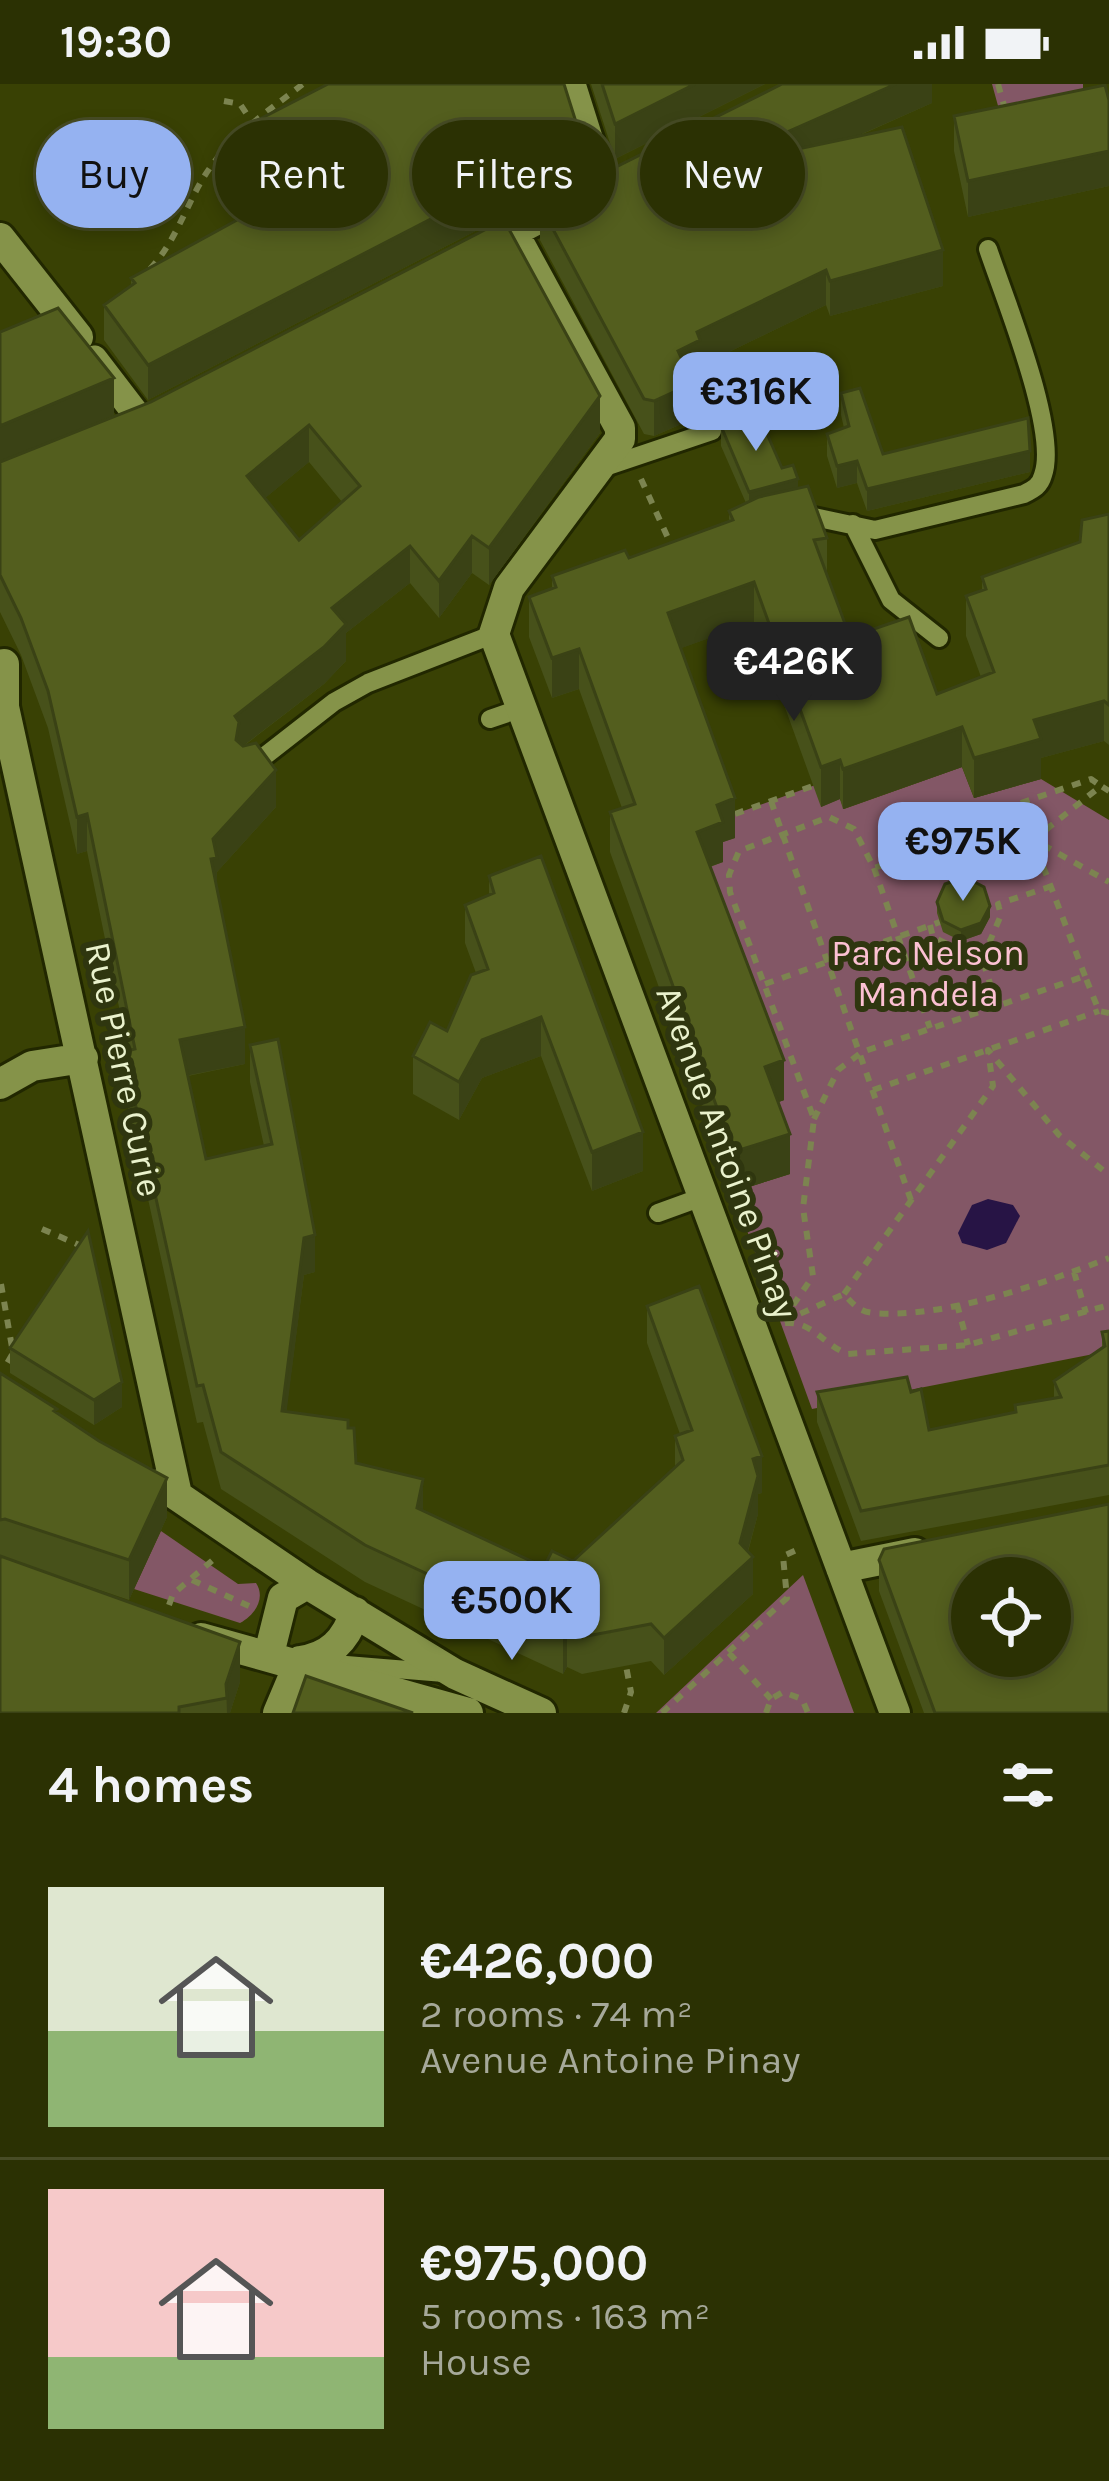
<!DOCTYPE html>
<html lang="en">
<head>
<meta charset="utf-8">
<style>
  :root { --surface:#2b3103; --page:#373d12; --text:#f1f3f6; --muted:#a6a99a; --line:#474c25; --accent:#95b2f1 }
  body { margin:0; font-family:Karla,sans-serif; background:var(--page); color:var(--text); height:100vh; display:flex; flex-direction:column; font-size:45px; white-space:nowrap }
  * { box-sizing:border-box; margin:0 }
  p { font-size:39px; color:var(--muted) }
  .icon { flex:none; width:66px; height:66px; fill:none; stroke:currentColor; stroke-width:2; stroke-linecap:round; stroke-linejoin:round }
  .map { position:relative; height:1629px; overflow:hidden }
  .details { display:flex; flex-direction:column; background:var(--surface); flex:1 }
  .details>* { flex:none }
  .guide { position:absolute; left:36px; top:36px; width:1038px; height:108px; display:flex; gap:24px }
  .controls { position:absolute; left:951px; top:1473px; display:grid; gap:24px }
  .controls a { display:grid; place-items:center; width:120px; height:120px; border-radius:50%; background:var(--surface); box-shadow:0 6px 18px #0003,0 0 0 3px var(--line); font-size:60px }
  .price { position:absolute; translate:-50% -102px; padding:0 27px; border-radius:24px; background:var(--accent); color:#111; font-size:39px; line-height:78px; filter:drop-shadow(0 3px 6px #0008) }
  .price::after { content:''; position:absolute; left:50%; top:72px; width:36px; height:27px; margin-left:-18px; background:inherit; clip-path:polygon(0 0,100% 0,50% 100%) }
  .price.selected { background:#222; color:#fff }
  ul { padding:0; list-style:none }
  li { display:flex; align-items:center; gap:36px; height:300px; padding:0 48px }
  li+li { border-top:3px solid var(--line) }
  li span { display:grid; place-items:center; flex:none; width:336px; height:240px; border-radius:0px; color:#555 }
  li>.icon { margin-inline-start:auto }
  span .icon { width:144px; height:144px; fill:#fffc; stroke-width:1 }
  li b { font-size:51px }
  h2 { display:flex; justify-content:space-between; align-items:center; height:144px; padding:0 48px; font-size:51px }
  .pill { padding:0 42px; border-radius:54px; background:var(--surface); box-shadow:0 6px 18px #0003,0 0 0 3px var(--line); font-size:42px; line-height:108px }
  .pill.selected { background:var(--accent); color:#111 }
  .status { display:flex; justify-content:space-between; align-items:center; height:84px; padding:0 60px; background:var(--surface); direction:ltr }
  .status svg { height:33px; fill:currentColor }
  .map>svg:first-child { display:block }
  .green { fill:#835766 }
  .water { fill:#271445 }
  .lines { fill:none; stroke-linecap:round; stroke-linejoin:round }
  .service-casing { stroke:#212700; stroke-width:24 }
  .pedestrian-casing { stroke:#212700; stroke-width:33 }
  .minor-casing { stroke:#212700; stroke-width:36 }
  .path { stroke:#7c8450; stroke-width:6; stroke-dasharray:9 9; stroke-linecap:butt }
  .service { stroke:#859349; stroke-width:18 }
  .pedestrian { stroke:#859349; stroke-width:27 }
  .minor { stroke:#859349; stroke-width:30 }
  .wall { fill:#47511a; fill-rule:evenodd }
  .shaded-wall { fill:#3a4215 }
  .building { fill:#535e1e; stroke:#3a4215; stroke-width:3; fill-rule:evenodd }
  .labels { text-anchor:middle; stroke-width:12; stroke-linejoin:round; paint-order:stroke }
  .park-label { font-size:36px; fill:#fcc1d3; stroke:#2f360f }
  .street-label { font-size:36px; fill:#eaf2cd; stroke:#2f360f }
</style>
</head>
<body>
<div class="status"><b>19:30</b><svg viewBox="0 0 49 12"><path d="M0 12V9h3v3zM5 12V6h3v6zM10 12V3h3v9zM15 12V0h3v12zM26 1h20v11H26zM47 4h2v5h-2z"/></svg></div>
<div class="map">
<svg width="1109" height="1629" viewBox="0 0 1109 1629">
  <rect width="100%" height="100%" fill="#394104"/>
  <path class="green" d="M992 0H1083V16L1000 29Z
    M962 683 974 714 1041 695 1109 736V1267L812 1325 733 1108 789 1090 765 1023 784 1016 697 787 710 739 832 695 844 725Z
    M161 1447 238 1500 256 1499C266 1514 255 1531 240 1539L134 1505Z
    M803 1491 854 1629H656Z"/>
  <path class="water" d="M988 1115 1013 1121 1020 1132 1006 1159 987 1166 962 1159 958 1149 972 1121Z"/>
  <g class="lines">
    <g class="service-casing">
      <path id="service" d="M602 384 712 347
        M795 429 875 446 1024 410C1034 405 1040 402 1043 391 1059 347 1004 213 988 165
        M853 440 891 516 939 554
        M490 635 522 624
        M248 685 334 618 368 599 494 550
        M658 1129 702 1113
        M334 1580 444 1589"/>
    </g>
    <g class="pedestrian-casing">
      <path id="pedestrian" d="M572 0 604 101
        M94 275 143 339"/>
    </g>
    <g class="minor-casing">
      <path id="minor" d="M572 117 513 148 620 344V355L509 504 494 550 895 1629
        M0 154 78 253
        M4 580V623L176 1406
        M0 1000 32 982 83 974
        M160 1400 307 1500 455 1590 541 1629
        M841 1484 915 1469
        M201 1554 468 1629
        M269 1570 283 1514 307 1500
        M300 1577C329 1573 346 1557 355 1528
        M278 1629 300 1577"/>
    </g>
    <path class="path" d="M998 0 1005 25
      M224 17 240 20 252 38
      M150 185C179 154 188 113 212 81 236 48 271 25 303 0
      M641 395 673 465
      M765 513 832 695 710 739 644 558Z
      M771 717 912 1119
      M980 747 986 731 1091 695 1101 702
      M874 784 930 944
      M930 841 933 853 961 867 990 857 1001 831 998 820 1049 803
      M978 861 994 912
      M1085 892 1033 756 1101 702 1109 707
      M765 900 940 838
      M873 1006 1099 927
      M814 1035 838 986 862 968 1085 892 1099 927 1109 929
      M42 1145 84 1163
      M1074 1188 1086 1229
      M1 1200 13 1269 5 1283
      M844 1210 993 1002 988 966 1059 1051 1109 1091
      M957 1220 968 1261
      M783 1236 813 1192 803 1124 814 1035 730 808 729 791 739 767 829 733 854 745 874 784 1006 740 1109 798
      M784 1237 844 1210C853 1220 859 1228 874 1229 943 1235 1045 1199 1109 1174
      M785 1239C813 1237 823 1261 848 1270L968 1261 1109 1221
      M192 1496 249 1522
      M169 1521 173 1510 214 1475
      M729 1569 771 1615
      M624 1629 631 1608 626 1582
      M662 1629 787 1514 783 1472 799 1465
      M766 1629 771 1615 783 1608 802 1615 808 1629"/>
    <use href="#service" class="service"/>
    <use href="#pedestrian" class="pedestrian"/>
    <use href="#minor" class="minor"/>
  </g>
  <path class="wall" d="M591 0H765L615 75Z
    M932 0V19L856 53 943 202 830 232 826 221 700 282V291L691 295 693 335 654 352 644 350 540 156V121Z
    M1109 16V102L968 133 954 67V32Z
    M252 39 582 92 148 316 104 256V221L131 202V194L254 127 237 99V64L252 54Z
    M0 248 114 331 31 366 151 318 600 349 489 501 472 489 439 534 410 499 346 549V577L324 600 245 661 276 723 217 788V803L245 980 188 992 206 1075 264 1062 250 998V961L315 1188 304 1191 286 1328 348 1344 356 1379 423 1427 544 1483 573 1477 675 1383V1352L680 1350 647 1259V1222L762 1409 758 1410V1430L748 1468 753 1510 664 1591 651 1577 582 1590 567 1583 563 1590 365 1498 221 1405 203 1338 197 1339 124 1005V968L128 967 87 767 77 770 48 644 21 571 0 528ZM309 378 342 418 299 456 265 414Z
    M841 309 883 370 1030 388 867 427 857 399 837 404 827 372V350L844 344 841 331Z
    M721 342 782 384 798 405 827 454V491L850 553 937 610 981 593 966 552V512L982 506V493L1080 458 1109 430V661L1104 657 1041 674V695L974 714 962 683 843 725 840 715 821 723 754 538 681 564 735 754 723 758V778L710 783 784 1016 778 1018 790 1090 733 1108 610 768V728L622 724 579 605 552 614 529 553V513L552 504V492L629 474 729 438V427L746 419 721 362Z
    M489 792 643 1087 592 1107 541 972 482 994 459 1036 413 1010V972L447 947 476 889 465 859V821L489 811Z
    M937 818 990 833 981 850 961 857 943 848 937 829Z
    M1109 1247V1411L861 1457 817 1338V1308H911L929 1346 1015 1328 1054 1314V1297L1102 1264V1248Z
    M10 1264 122 1323 94 1341 10 1289Z
    M0 1289 57 1330 167 1433 129 1516 28 1482 240 1598 230 1629H0Z
    M879 1476 1109 1629H924L879 1507Z"/>
  <path class="shaded-wall" d="M695 0H765L615 75V40Z
    M896 0H932V19L769 91V56Z
    M582 57V92L148 316V281Z
    M1109 67V102L968 133V97Z
    M943 166V202L830 232V197Z
    M826 186V221L700 282V291L678 302V267L697 248Z
    M114 294V331L0 379V342Z
    M693 299V335L654 352V317Z
    M600 312V349L489 501V464Z
    M309 341V378L247 429V392Z
    M1030 367V388L867 427V405Z
    M857 377V399L837 404V382Z
    M798 395V414L749 428V408Z
    M472 452V489L439 534V497Z
    M410 462V499L346 549V577L324 600 239 665 236 693 235 632 332 524Z
    M754 498V538L668 569V529Z
    M579 565V605L552 614V574Z
    M1104 617V657L1041 674V695L974 714V674L1034 636Z
    M962 643V683L843 725V685Z
    M840 676V715L821 723V683Z
    M276 686V723L217 788V811L211 775 213 755Z
    M735 714V754L723 758V778L697 787V748L717 721Z
    M87 730V767L77 770V733Z
    M990 822V833L981 850 961 857V846Z
    M541 933V972L482 994 459 1036V998L482 956Z
    M245 943V980L180 993V956Z
    M784 976V1016L765 1023V983Z
    M643 1048V1087L592 1107V1068Z
    M790 1050V1090L733 1108V1068Z
    M315 1151V1188L304 1191 282 1364V1327L304 1154Z
    M122 1298V1323L94 1341V1316Z
    M762 1372V1409L758 1410V1430L744 1481 753 1473V1510L664 1591V1554L740 1459 753 1375Z
    M167 1394V1433L129 1516V1476Z
    M423 1395V1432L417 1424Z
    M567 1546V1583L563 1590V1553Z
    M240 1558V1598L230 1629H227L226 1600Z"/>
  <path class="building" d="M328 0H564L582 57 148 281 104 221 135 199 131 194 270 118 237 64 260 49 252 39Z
    M602 0H695L615 40Z
    M782 0H896L769 56 774 70 902 43 943 166 830 197 826 186 697 248 700 256 678 267 693 299 654 317 644 315 540 121Z
    M1105 1 1109 16V67L968 97 954 32Z
    M504 136 600 312 489 464 472 452 439 497 410 462 332 524 346 540 324 563 235 632 239 638 236 656 243 662 256 659 276 686 213 755 217 774 211 775 245 943 180 956 206 1075 272 1060 250 961 278 955 315 1151 304 1154 282 1327 348 1336V1344H354L356 1379 423 1395 417 1424 544 1483 552 1467 573 1477 683 1376 675 1352 692 1346 647 1222 699 1202 762 1372 753 1375 758 1392 740 1459 753 1473 664 1554 651 1540 582 1553 567 1546 563 1553 365 1461 221 1368 203 1301 197 1302 124 968 135 965 87 730 77 733 48 607 21 534 0 491V378L151 318ZM309 341 360 402 299 456 247 392Z
    M58 224 114 294 0 342V248Z
    M860 304 883 370 1028 334 1030 367 867 405 857 377 837 382 827 350 849 342 841 309Z
    M758 329 782 384 793 381 798 395 749 408 721 342Z
    M808 402 827 454 814 456 850 553 909 533 937 610 994 588 966 512 986 505 982 493 1080 458 1082 436 1109 430V621L1104 617 1034 636 1041 655 974 674 962 643 843 685 840 676 821 683 754 498 668 529 735 714 717 721 723 738 697 748 784 976 765 983 790 1050 733 1068 610 728 635 720 579 565 552 574 529 513 556 503 552 492 625 466 629 474 733 436 729 427 759 413Z
    M541 772 643 1048 592 1068 541 933 482 956 459 998 413 972 430 938 447 947 471 891 488 885 465 821 494 809 489 792Z
    M965 793 984 803 990 822 981 839 961 846 943 837 937 818 945 800Z
    M88 1147 122 1298 94 1316 10 1264Z
    M1109 1247V1381L861 1427 817 1308 907 1293 911 1308 921 1305 929 1346 1016 1328 1015 1321 1061 1313 1054 1297 1105 1262 1102 1248Z
    M0 1289 57 1325 54 1327 99 1357 167 1394 129 1476 5 1435 0 1436Z
    M1109 1420V1629H935L879 1476 884 1465ZM972 1494H1050V1572H972Z
    M0 1472 240 1558 226 1600 227 1614 179 1623V1629H0Z
    M306 1592 413 1629H293Z"/>
  <g class="labels">
    <g class="park-label">
      <text x="928" y="881">Parc Nelson<tspan x="928" dy="41">Mandela</tspan></text>
    </g>
    <g class="street-label">
      <text transform="translate(125 985) rotate(78)" y="13">Rue Pierre Curie</text>
      <text transform="translate(728 1068) rotate(70)" y="13">Avenue Antoine Pinay</text>
    </g>
  </g>
</svg>
<div class="controls">
<a><svg class="icon" aria-label="locate" viewBox="0 0 24 24"><circle cx="12" cy="12" r="6"/><path d="M12 2v4M12 18v4M2 12h4M18 12h4"/></svg></a>
</div>
<b class="price" style="left:756px;top:370px">€316K</b>
<b class="price selected" style="left:794px;top:640px">€426K</b>
<b class="price" style="left:963px;top:820px">€975K</b>
<b class="price" style="left:512px;top:1579px">€500K</b>
<div class="guide">
<a class="pill selected">Buy</a>
<a class="pill">Rent</a>
<a class="pill">Filters</a>
<a class="pill">New</a>
</div>
</div>
<section class="details">
<h2>4 homes<svg class="icon" aria-label="filters" viewBox="0 0 24 24"><path d="M4 7h16M4 17h16"/><circle cx="9" cy="7" r="2"/><circle cx="15" cy="17" r="2"/></svg></h2>
<ul>
<li><span style="background:linear-gradient(#dfe7d0 60%,#8fb573 0)"><svg class="icon" aria-label="home" viewBox="0 0 24 24"><path d="M3 11l9-7 9 7M6 9v11h12V9"/></svg></span><div><b>€426,000</b><p>2 rooms · 74 m²</p><p>Avenue Antoine Pinay</p></div></li>
<li><span style="background:linear-gradient(#f6c9c9 70%,#8fb573 0)"><svg class="icon" aria-label="home" viewBox="0 0 24 24"><path d="M3 11l9-7 9 7M6 9v11h12V9"/></svg></span><div><b>€975,000</b><p>5 rooms · 163 m²</p><p>House</p></div></li>
</ul>
</section>
</body>
</html>
